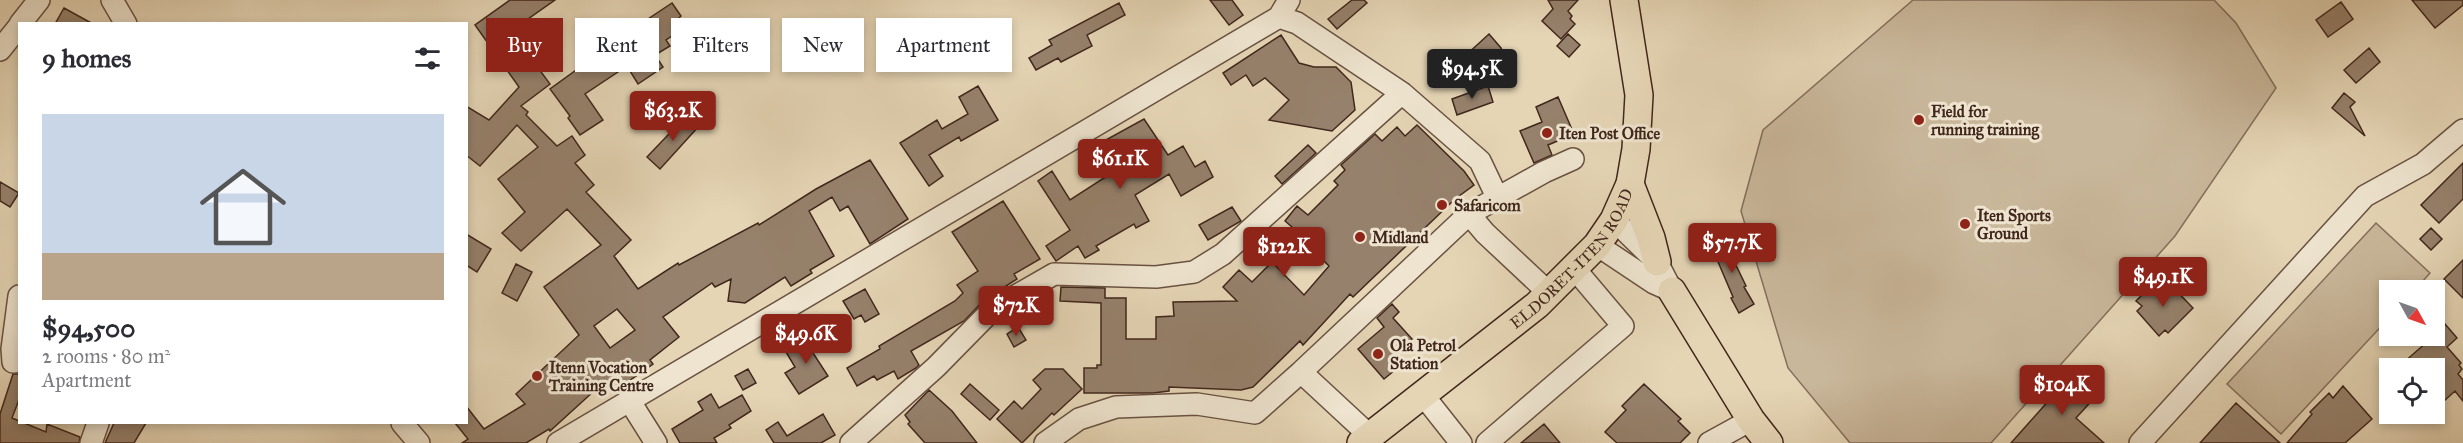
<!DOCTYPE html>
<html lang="en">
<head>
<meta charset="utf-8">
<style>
  :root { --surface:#fff; --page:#f2f2f3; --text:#2b2b33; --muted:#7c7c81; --line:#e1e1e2; --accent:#8f2418 }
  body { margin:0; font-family:"IM FELL Great Primer",serif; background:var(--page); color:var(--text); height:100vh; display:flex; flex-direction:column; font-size:22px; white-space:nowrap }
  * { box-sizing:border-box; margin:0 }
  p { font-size:20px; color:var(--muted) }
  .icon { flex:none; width:33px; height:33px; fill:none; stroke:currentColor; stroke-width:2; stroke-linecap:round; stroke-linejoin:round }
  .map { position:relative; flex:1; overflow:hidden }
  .sheet { position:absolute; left:18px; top:22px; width:450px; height:402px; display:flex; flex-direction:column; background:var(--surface); border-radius:0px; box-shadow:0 3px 9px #0003 }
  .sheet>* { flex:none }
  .banner { position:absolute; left:486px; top:18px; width:570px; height:54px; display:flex; gap:12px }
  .needle { width:39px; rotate:130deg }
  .controls { position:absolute; left:2379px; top:280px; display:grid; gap:12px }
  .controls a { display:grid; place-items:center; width:66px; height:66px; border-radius:0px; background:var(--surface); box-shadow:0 3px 9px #0003; font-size:30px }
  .price { position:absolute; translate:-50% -51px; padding:0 14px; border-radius:6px; background:var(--accent); color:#fff; font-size:20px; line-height:39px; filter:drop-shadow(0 2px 3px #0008) }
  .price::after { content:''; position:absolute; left:50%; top:36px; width:18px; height:14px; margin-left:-9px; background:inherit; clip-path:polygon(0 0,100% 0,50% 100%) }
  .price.selected { background:#222; color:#fff }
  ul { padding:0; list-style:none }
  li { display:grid; align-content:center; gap:12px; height:318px; padding:0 24px }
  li+li { border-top:2px solid var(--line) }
  li span { display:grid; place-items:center; height:186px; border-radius:0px; color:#555 }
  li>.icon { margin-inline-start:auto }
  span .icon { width:108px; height:108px; fill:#fffc; stroke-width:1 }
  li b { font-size:26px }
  h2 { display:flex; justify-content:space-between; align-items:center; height:72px; padding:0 24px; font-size:26px }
  .pill { padding:0 21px; border-radius:0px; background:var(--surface); box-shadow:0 3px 9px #0003; font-size:21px; line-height:54px }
  .pill.selected { background:var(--accent); color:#fff }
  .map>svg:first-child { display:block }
  .green { fill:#c9b79b; stroke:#846f5c; stroke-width:1.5 }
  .building { fill:#96816c; stroke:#40271c; stroke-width:1.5; fill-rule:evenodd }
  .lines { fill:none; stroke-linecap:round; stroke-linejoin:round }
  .minor-casing { stroke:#695242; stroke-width:24 }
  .major-casing { stroke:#40271c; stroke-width:30 }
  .minor { stroke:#eee4cf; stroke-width:21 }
  .major { stroke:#e5d5b5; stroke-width:27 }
  .poi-dot { fill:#8f2418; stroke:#eee4cf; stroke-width:2 }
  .labels { text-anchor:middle; stroke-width:6; stroke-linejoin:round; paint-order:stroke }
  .poi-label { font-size:16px; font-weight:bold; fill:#40271c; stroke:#eee4cf; text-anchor:start }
  .street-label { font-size:16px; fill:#40271c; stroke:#eee4cf }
</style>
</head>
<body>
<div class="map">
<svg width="2463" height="443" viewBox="0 0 2463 443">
  <rect width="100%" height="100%" fill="#e5d5b5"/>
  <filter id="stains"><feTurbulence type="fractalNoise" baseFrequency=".00333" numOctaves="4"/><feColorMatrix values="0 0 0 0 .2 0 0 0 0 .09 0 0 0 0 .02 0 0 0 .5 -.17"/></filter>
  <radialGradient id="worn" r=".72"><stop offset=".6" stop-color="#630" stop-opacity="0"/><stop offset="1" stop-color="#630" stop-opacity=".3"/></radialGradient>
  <path class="green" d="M1913 0H2214L2236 23 2276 88 2175 236 1991 443H1850L1788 368 1741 211 1763 130Z
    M2376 223 2430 273 2414 291H2390L2389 318 2281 434 2227 384Z"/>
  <path class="building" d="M510 0H555L511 31 550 84 521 106 528 112 526 115 557 146 572 136 585 155 575 163 594 185 586 192 631 240 614 256 638 289 678 263 679 265 758 223 759 225 816 189 870 160 908 219 870 244 848 206 840 211 832 197 809 211 834 256 810 270 812 273 791 286 785 277 745 303 728 301 731 279 715 287 712 283 663 317 679 337 650 360 653 364 619 388 615 382 599 397 594 391 550 431 549 429 526 443H462L468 439 455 423H466V406L484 429 525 404 516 394 579 335 544 287 601 245 567 209 521 251 502 233 525 212 498 179 538 147 517 125 480 166 466 155V106L489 120 519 87 475 25ZM617 309 635 330 610 348 594 326Z
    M1210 0H1232L1243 15 1229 25Z
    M1352 0H1364L1367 3 1337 29 1328 19Z
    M1548 0H1578L1568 11 1572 16 1570 19 1575 24 1561 39 1542 21 1553 9Z
    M2412 0H2463V5L2435 28Z
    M2341 2 2353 19 2328 37 2316 20Z
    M672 3 681 16 678 19 684 28 666 40 670 46 655 55 663 67 638 84 627 66 585 94 603 120 580 135 568 118 570 116 550 89 583 65 582 63Z
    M1119 3 1125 15 1087 35 1092 46 1061 62 1058 58 1036 70 1029 58 1052 45 1049 40Z
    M64 8 93 24H55Z
    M1489 34 1501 48 1512 74 1490 84 1465 56Z
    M1568 34 1580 45 1569 57 1557 46Z
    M1281 35 1299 63 1314 67H1336L1351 82 1355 110 1332 131 1269 120 1289 100 1265 78 1253 86 1246 75 1231 85 1223 73Z
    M2369 48 2380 62 2356 83 2344 70Z
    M978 86 998 120 961 141 959 137 929 155 943 176 929 186 900 143 937 120 942 129 968 114 959 97Z
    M1488 86 1493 102 1457 115 1452 99Z
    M2344 93 2355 102 2350 107 2365 136 2332 108Z
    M1558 97 1574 134 1548 145 1552 155 1534 163 1520 131 1542 122 1536 107Z
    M687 115 699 126 660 169 647 157Z
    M1144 119 1168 155 1183 146 1195 167 1205 161 1213 177 1181 196 1169 174 1135 195 1149 221 1136 228 1134 224 1096 246 1099 250 1085 258 1078 246 1056 261 1046 246 1070 230 1038 181 1052 171 1070 200 1121 167 1104 141Z
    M1417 125 1464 171 1474 185 1455 199 1353 297 1350 294 1303 345 1300 341 1253 387 1241 390 1169 387V391L1153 393H1084V368H1097V365H1101V303L1060 301 1061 287 1105 288V298H1126V339H1156V317L1174 316 1173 302 1237 301 1223 287 1239 270 1252 282 1272 262 1304 295 1329 266 1304 241 1306 239 1285 221 1297 206 1308 215 1338 185 1334 181 1345 170 1341 165 1375 134 1382 141 1397 127 1405 136Z
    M1308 145 1316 153 1282 184 1275 176Z
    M2463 163V199L2439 223 2421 205Z
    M0 182 19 193 10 207 0 201Z
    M1003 201 1040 259 1014 274 1017 279 984 300 964 321 911 351 919 365 916 368 898 379 894 371 877 380 874 376 857 386 847 368 880 349 879 346 955 301 963 293 957 285 978 271 952 232Z
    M1232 207 1241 221 1208 240 1199 225Z
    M2431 228 2442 239 2431 250 2420 239Z
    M466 234 491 249 477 272 466 265Z
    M1727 236 1736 257 1733 259 1746 286 1744 287 1754 304 1739 313 1731 298 1733 297 1710 243Z
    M2463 260V298L2444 279Z
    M516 264 532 272 517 301 502 293Z
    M2166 280 2193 308 2168 333 2165 330 2159 336 2137 311 2142 306 2136 301 2152 285 2157 290Z
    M865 289 879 314 865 322 861 315 854 319 843 301Z
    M1392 304 1399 312 1393 318 1412 339 1393 358 1400 366 1384 379 1358 349 1384 327 1377 318Z
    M2445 324 2457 338 2447 347 2461 363 2459 365 2462 369 2458 374 2463 380V401L2455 391 2434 410V369H2410L2404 362 2434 336Z
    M1018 327 1026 340 1014 347 1007 334Z
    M782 328 790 340 771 351 763 338Z
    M815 334 823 347 813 353 828 376 799 394 785 373 795 367 786 352Z
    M2072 366 2084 376 2082 378 2085 384 2097 395 2076 418 2104 443H2011L2067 380 2063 376Z
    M748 369 756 383 743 390 735 376Z
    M1045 369H1063L1082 389 1054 415 1052 413 1022 443 997 419 1014 401 1022 409 1041 389 1033 380Z
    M13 374H20V397L12 418 46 432 47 424 80 437 79 443H0V414Z
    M970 384 999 410 990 420 961 394Z
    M1644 384 1681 419 1678 421 1690 433 1680 443H1617L1605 432 1626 410 1622 406Z
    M2343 386 2372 419 2345 443H2287L2312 414 2310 412 2329 393 2333 398Z
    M929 390 952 411 977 443H925L908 424 910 422 905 415Z
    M711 394 719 408 742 395 751 411 729 425 731 428 714 438 717 443H680L672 429 703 410 698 402Z
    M2236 403 2280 443H2200Z
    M823 414 835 435 821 443H774L766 430 778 422 787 436Z
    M114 423H146L134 443H105Z
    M1544 424 1560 443H1521Z"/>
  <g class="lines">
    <g class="minor-casing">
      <path id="minor" d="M112 0 126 24
        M1279 17 1289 0
        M20 24 39 0
        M0 50 20 25
        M1469 214 1485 233 1549 293
        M1614 220 1657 262 1672 291
        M1597 245 1654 283 1672 291
        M19 296 12 349 13 362 20 361
        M1301 372 1370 436
        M1423 395 1461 443
        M629 400 656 443
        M402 423 419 443
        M91 443 98 423
        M558 443 1279 17 1297 23 1402 93 1480 161 1498 199
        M851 443 936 367 993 309 1054 274 1156 277 1194 272 1223 254 1402 93
        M1045 443 1079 419 1116 407 1197 404 1255 413 1301 372 1469 214 1544 172 1573 159
        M1487 443 1623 326 1574 268
        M1709 443 1751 420
        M2140 443 2365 196 2423 164 2463 130"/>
    </g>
    <g class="major-casing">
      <g id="major">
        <path d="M1630 184 1651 238 1657 262"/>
        <path d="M1672 291 1751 420 1769 443"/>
        <path id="s1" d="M1361 443 1537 305 1597 245 1614 220 1630 184 1636 149 1639 95 1624 0"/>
      </g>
    </g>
    <use href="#minor" class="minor"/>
    <use href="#major" class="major"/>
  </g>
  <g class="poi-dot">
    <circle cx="1919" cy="120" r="6"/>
    <circle cx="1547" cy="133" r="6"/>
    <circle cx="1442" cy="205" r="6"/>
    <circle cx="1965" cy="224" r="6"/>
    <circle cx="1360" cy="237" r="6"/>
    <circle cx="1378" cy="354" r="6"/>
    <circle cx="537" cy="376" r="6"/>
  </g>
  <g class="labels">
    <g class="poi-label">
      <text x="1931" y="117">Field for<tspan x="1931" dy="18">running training</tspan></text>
      <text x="1559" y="139">Iten Post Office</text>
      <text x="1454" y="211">Safaricom</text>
      <text x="1977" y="221">Iten Sports<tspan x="1977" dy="18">Ground</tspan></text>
      <text x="1372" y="243">Midland</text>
      <text x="1390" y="351">Ola Petrol<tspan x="1390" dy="18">Station</tspan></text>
      <text x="549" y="373">Itenn Vocation<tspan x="549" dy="18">Training Centre</tspan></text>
    </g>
    <g class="street-label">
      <text dy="6" stroke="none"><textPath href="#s1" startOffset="282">ELDORET-ITEN ROAD</textPath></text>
    </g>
  </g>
  <rect width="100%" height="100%" filter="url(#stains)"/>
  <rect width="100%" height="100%" fill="url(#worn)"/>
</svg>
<div class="controls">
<a><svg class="needle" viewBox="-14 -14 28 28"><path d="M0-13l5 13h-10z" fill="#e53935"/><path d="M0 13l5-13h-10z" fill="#7c7c81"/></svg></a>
<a><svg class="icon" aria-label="locate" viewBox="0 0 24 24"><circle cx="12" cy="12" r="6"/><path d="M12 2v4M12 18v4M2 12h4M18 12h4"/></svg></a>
</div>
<b class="price selected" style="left:1472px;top:100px">$94.5K</b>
<b class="price" style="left:673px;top:142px">$63.2K</b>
<b class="price" style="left:1120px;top:190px">$61.1K</b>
<b class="price" style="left:1732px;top:274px">$57.7K</b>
<b class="price" style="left:1284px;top:278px">$122K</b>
<b class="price" style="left:2163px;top:308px">$49.1K</b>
<b class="price" style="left:1016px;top:337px">$72K</b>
<b class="price" style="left:806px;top:365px">$49.6K</b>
<b class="price" style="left:2062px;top:416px">$104K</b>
<div class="banner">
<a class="pill selected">Buy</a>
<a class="pill">Rent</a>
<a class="pill">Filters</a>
<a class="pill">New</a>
<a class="pill">Apartment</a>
</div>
<section class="sheet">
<h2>9 homes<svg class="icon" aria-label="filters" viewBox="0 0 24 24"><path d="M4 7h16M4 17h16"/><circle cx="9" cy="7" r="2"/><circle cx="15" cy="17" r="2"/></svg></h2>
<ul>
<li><span style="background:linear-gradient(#c9d6e8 75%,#b9a48a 0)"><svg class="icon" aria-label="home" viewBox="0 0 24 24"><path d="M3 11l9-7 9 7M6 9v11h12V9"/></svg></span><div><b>$94,500</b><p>2 rooms · 80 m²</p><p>Apartment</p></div></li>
</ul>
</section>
</div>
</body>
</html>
